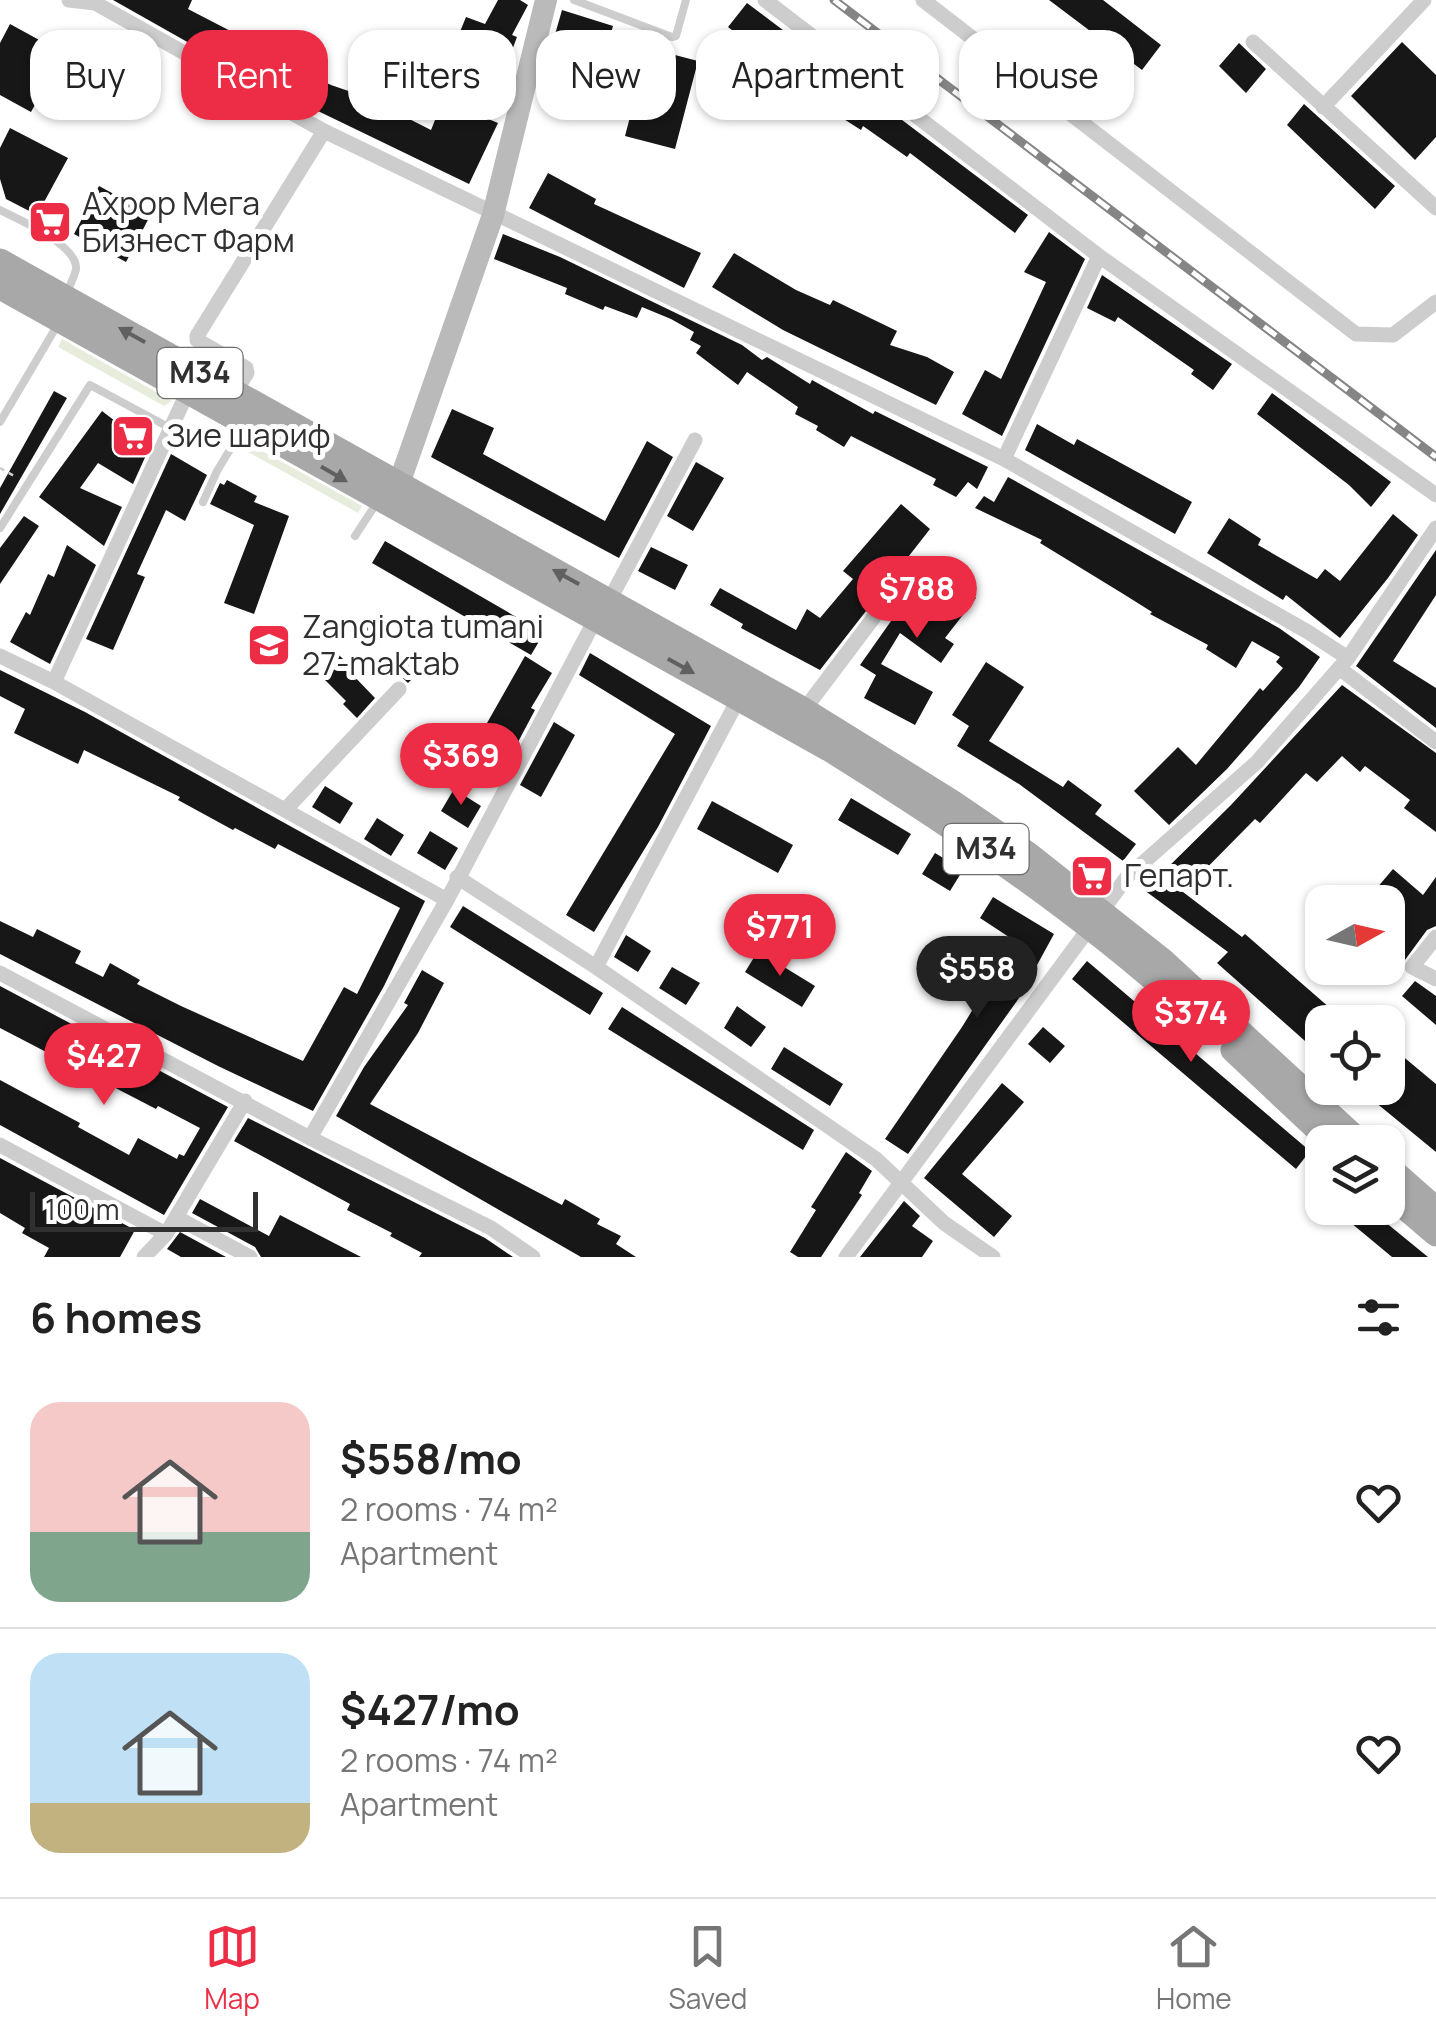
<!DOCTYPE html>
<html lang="en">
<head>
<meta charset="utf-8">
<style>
  :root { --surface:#fff; --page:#f2f2f2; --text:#222; --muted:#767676; --line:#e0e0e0; --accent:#ed2c45 }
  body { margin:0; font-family:Manrope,sans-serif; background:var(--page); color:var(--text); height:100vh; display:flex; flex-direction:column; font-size:38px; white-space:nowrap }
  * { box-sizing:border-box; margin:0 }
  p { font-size:32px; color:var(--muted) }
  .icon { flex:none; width:55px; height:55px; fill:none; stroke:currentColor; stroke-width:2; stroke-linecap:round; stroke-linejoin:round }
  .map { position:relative; height:1257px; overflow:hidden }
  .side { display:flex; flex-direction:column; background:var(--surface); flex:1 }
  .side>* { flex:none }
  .banner { position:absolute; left:30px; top:30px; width:1378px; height:90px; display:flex; gap:20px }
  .needle { width:65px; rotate:82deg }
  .buttons { position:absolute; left:1305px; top:885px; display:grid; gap:20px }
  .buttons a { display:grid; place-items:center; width:100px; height:100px; border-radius:20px; background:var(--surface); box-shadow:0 2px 8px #0004; font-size:50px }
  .scale { position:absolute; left:30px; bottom:25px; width:228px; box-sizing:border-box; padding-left:10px; border:5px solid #303030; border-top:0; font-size:28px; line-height:35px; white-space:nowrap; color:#303030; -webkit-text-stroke:8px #fff; paint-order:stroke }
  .price { position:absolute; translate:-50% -85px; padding:0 22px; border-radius:35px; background:var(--accent); color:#fff; font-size:32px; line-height:65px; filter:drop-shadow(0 2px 5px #0008) }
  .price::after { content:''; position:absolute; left:50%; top:60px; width:30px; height:22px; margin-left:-15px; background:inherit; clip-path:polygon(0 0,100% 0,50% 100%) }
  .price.current { background:#222; color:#fff }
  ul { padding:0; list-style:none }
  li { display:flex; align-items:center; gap:30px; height:250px; padding:0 30px }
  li+li { border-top:2px solid var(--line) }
  li span { display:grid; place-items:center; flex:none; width:280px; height:200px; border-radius:30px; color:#555 }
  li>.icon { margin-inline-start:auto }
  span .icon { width:120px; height:120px; fill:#fffc; stroke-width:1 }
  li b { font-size:42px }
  h2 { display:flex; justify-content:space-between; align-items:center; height:120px; padding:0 30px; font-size:42px }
  .tag { padding:0 35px; border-radius:30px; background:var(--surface); box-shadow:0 2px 8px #0004; font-size:35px; line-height:90px }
  .tag.current { background:var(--accent); color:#fff }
  .dock { display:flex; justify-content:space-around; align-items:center; height:140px; border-top:2px solid var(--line); background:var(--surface); font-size:28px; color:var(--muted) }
  .dock a { display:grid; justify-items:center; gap:5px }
  .dock .current { color:var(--accent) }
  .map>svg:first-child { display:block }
  .green { fill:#e7eddd }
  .building { fill:#171717 }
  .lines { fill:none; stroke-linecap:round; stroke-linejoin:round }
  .path { stroke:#cdcdcd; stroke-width:2.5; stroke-dasharray:5 5; stroke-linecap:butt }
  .service { stroke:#cdcdcd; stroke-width:8 }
  .minor { stroke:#cdcdcd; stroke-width:15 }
  .secondary { stroke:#bababa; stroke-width:22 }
  .primary { stroke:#a8a8a8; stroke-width:25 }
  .rail-casing { stroke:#858585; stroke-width:9 }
  .rail { stroke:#fff; stroke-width:5; stroke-dasharray:15; stroke-linecap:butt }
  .oneway { fill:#606060 }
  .labels { text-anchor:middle; stroke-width:10; stroke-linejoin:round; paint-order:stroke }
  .shield { fill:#fff; stroke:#6e6e6e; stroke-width:2.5 }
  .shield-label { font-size:30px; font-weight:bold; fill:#303030 }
  .poi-label { font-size:32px; fill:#303030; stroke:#fff; text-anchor:start }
</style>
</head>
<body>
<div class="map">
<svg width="1436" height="1257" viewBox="0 0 1436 1257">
  <rect width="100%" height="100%" fill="#fff"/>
  <path class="green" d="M62 339 172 401 164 406 58 347Z
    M244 441 362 506 358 513 239 447Z"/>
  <path class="building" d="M113 0H192L188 9 242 37 244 33 269 46 265 54 331 85 366 97 431 130 443 100 498 123 469 184 260 83Z
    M498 0H520L528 5 512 35 517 37 505 69 453 49 466 17 485 24Z
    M1049 0H1103L1161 45 1142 70Z
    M747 3 1028 215 1015 233 910 153 907 157 863 126 861 130 778 77 783 70 728 27Z
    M562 10 613 26 599 74 548 59Z
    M10 24 63 53 31 112 0 95V43Z
    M1402 42 1436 75V137L1415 160 1351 96Z
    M1239 43 1266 69 1246 93 1219 66Z
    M648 48 698 61 675 149 625 136Z
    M1304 104 1395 186 1375 209 1287 125Z
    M10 128 68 158 37 215 6 199 0 179V148Z
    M548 173 596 199 594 204 701 253 684 288 529 208Z
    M99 186 151 214 126 262 74 234Z
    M1049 232 1085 259 1002 436 962 414 985 370 1001 379 1046 282 1024 272Z
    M503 234 560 257 742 345 762 360 767 357 810 384 812 380 873 414 875 411 988 467 977 489 968 482 956 497 933 485 936 479 851 436 844 447 816 430 818 426 795 414 798 407 747 372 738 385 696 353 701 346 690 340 694 332 671 319 642 307 637 318 605 306 603 310 565 294 567 288 494 259Z
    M734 253 796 290 830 305 833 300 897 331 890 345 927 357 954 372 936 405 783 330 712 287Z
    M1102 275 1232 364 1213 390 1191 374 1194 370 1118 317 1115 322 1087 308Z
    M54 391 67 398 0 514V488Z
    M1272 393 1391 482 1371 507 1349 485 1257 414Z
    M452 409 494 428 483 454 605 521 647 441 673 457 619 558 431 457Z
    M102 411 128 431 130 428 152 442 133 484 98 463 80 488 122 507 104 546 39 497Z
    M1037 424 1074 445 1077 439 1192 502 1175 534 1025 450Z
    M171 454 207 475 185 521 166 510 137 574 145 577 113 650 86 639Z
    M696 462 724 478 693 531 667 516Z
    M1008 477 1279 628 1320 657 1299 687 1227 769 1169 825 1134 791 1178 747 1196 765 1260 688 1263 691 1283 668 1276 662 1280 657 1252 641 1236 668 1206 649 1208 645 1150 614 1152 612 1125 595 1040 543 1042 540 975 508 984 496 994 502Z
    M227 480 257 496 254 502 289 516 254 614 224 603 254 525 210 504 220 483 224 485Z
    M901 504 930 529 820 670 741 628 743 624 710 605 720 588 796 630 807 609 820 618 853 579 843 571Z
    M1393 514 1418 535 1388 578 1340 638 1286 595 1283 600 1207 553 1229 518 1261 539 1258 545 1317 579 1325 569 1340 581Z
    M24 516 39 526 0 584V548Z
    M385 541 544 633 531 655 372 563Z
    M67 545 96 565 50 664 10 642 26 612 30 615 48 574 54 577Z
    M651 547 688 565 675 590 638 571Z
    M1436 550V595L1393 661 1436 688V728L1356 666Z
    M932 563 976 598 945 638 954 644 941 663 900 633 881 664 933 692 915 725 864 698 876 675 860 665Z
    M378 617 392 631 372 650 358 636Z
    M413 650 427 664 408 683 393 669Z
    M590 653 711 726 658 827 594 932 566 915 675 734 579 675Z
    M338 654 352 668 349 671 375 698 357 718 343 704 346 701 319 674Z
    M525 656 552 673 531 708 535 710 502 772 470 753Z
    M986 662 1024 687 989 741 1063 787 1068 780 1102 805 1095 814 1136 844 1123 861 1019 784 957 746 969 726 952 715Z
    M0 670 85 712 425 901 384 986 313 1111 218 1066 0 954V921L33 937 37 929 81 951 75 963 103 977 110 963 140 980 137 984 181 1006 303 1061 344 987 357 994 400 908 278 844 275 849 235 828 233 830 178 800 180 797 84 750 78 764 14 733 25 709 0 696Z
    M1342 685 1436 753V832L1404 808 1410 800 1365 766 1360 772 1342 756 1317 782 1306 773 1260 823 1255 819 1183 892 1242 937 1245 934 1346 1022H1322V1056L1217 963 1228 952 1140 887 1151 873 1157 878 1231 805Z
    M554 722 575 735 541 797 520 785Z
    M325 786 353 803 340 824 312 807Z
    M454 789 481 806 468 828 441 811Z
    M851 798 911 834 898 855 838 820Z
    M712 801 793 845 778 873 697 829Z
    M377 818 404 835 391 856 364 839Z
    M430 831 458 848 445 870 417 853Z
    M935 853 963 870 950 891 922 874Z
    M1393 869 1423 895 1436 877V926L1427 930 1402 964 1388 953V902H1365Z
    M993 897 1054 934 1019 998 908 1154 885 1139 962 1027 1015 941 980 918Z
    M463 906 603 993 590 1015 450 927Z
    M626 935 651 951 638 972 614 957Z
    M758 951 815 986 802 1007 745 972Z
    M1087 961 1310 1151 1296 1169 1072 979Z
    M672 967 700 983 686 1005 659 988Z
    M422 970 444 983 418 1033 370 1104 562 1205 565 1199 600 1219 597 1224 621 1236 616 1244 636 1257H581L336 1116 364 1067 408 1005 404 1003Z
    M1415 981 1436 996V1025L1402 996Z
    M0 986 228 1107 164 1215 0 1125V1080L80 1123 78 1127 129 1155 138 1138 177 1159 179 1154 184 1156 200 1128 158 1106 156 1109 0 1028Z
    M737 1006 766 1027 751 1047 724 1028Z
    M622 1007 814 1130 803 1150 608 1029Z
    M1043 1027 1065 1046 1050 1063 1028 1044Z
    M1388 1044 1436 1084V1152L1358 1088H1388Z
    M784 1047 843 1084 830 1106 771 1069Z
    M1002 1083 1024 1102 962 1174 1012 1216 994 1237 924 1178Z
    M248 1118 485 1238 513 1257H419L422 1253 390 1236 392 1233 347 1210 350 1204 234 1141Z
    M846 1152 872 1171 859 1193 862 1195 821 1257H798L790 1252 816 1210 811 1207Z
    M0 1158 135 1230 120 1257H44L49 1248 22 1233 25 1228 0 1213Z
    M200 1199 269 1236 280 1215 361 1257H261L255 1247 192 1213Z
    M904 1201 920 1216 912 1226 933 1241 922 1257H860Z
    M1333 1208H1368L1428 1257H1392Z
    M180 1232 226 1257H181L167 1249Z"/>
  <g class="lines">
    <path class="path" d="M0 468 16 477"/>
    <path class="service" d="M574 0 672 37 676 36 686 0
      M0 210C18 219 78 245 76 269 75 276 69 286 67 293
      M0 422 58 324
      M203 502 217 471 243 428
      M0 528 90 385 170 428
      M355 536 376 504"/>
    <path class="minor" d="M69 0 95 3 324 131 1004 459 1308 632 1348 658
      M765 0 1099 256 1436 495
      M923 0 1356 334 1393 335 1436 302
      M1253 42 1436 208
      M1323 107 1424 0
      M235 392 247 373 246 368 197 340V336L324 131
      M1004 459 1099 256
      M609 601 695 440
      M0 656 54 682 447 900
      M1339 668 1436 742
      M54 682 188 391
      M804 710 908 572
      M285 810 399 689
      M457 877 596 967 876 1159 944 1223 993 1257
      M1436 937 1412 967 1436 979
      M596 967 739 698
      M0 973 310 1138 491 1228 533 1257
      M310 1138 447 900 596 618
      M0 1145 166 1234
      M176 1217 250 1257
      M144 1257 166 1234 245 1101
      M846 1257 1127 877 1257 762 1348 658 1436 528"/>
    <path class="secondary" d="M394 498 493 215 546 0"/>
    <path class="primary" d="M0 261 804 710 952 802 1028 854 1162 960 1360 1142
      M0 287 829 749C961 831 1088 917 1203 1023
      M1233 1050 1331 1142
      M1388 1167 1436 1209
      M1388 1193 1436 1234"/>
    <g class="rail-casing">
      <path id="rail" d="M834 0 1436 457"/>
    </g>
    <use href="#rail" class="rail"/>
  </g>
  <defs><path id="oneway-solid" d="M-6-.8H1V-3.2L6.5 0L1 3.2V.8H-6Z" transform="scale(2.5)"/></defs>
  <g class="oneway">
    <use href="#oneway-solid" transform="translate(132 335) rotate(-151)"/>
    <use href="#oneway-solid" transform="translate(334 474) rotate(30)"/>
    <use href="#oneway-solid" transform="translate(566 577) rotate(-151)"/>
    <use href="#oneway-solid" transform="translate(681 666) rotate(29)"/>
  </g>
  <defs>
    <g id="supermarket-square" transform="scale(2.25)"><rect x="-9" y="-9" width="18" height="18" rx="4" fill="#ed2c45" stroke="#fff"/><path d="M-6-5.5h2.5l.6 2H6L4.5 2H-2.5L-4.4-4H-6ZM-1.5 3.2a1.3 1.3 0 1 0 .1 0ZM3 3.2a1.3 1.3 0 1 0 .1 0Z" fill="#fff"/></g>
    <g id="school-square" transform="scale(2.25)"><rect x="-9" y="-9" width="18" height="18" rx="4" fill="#ed2c45" stroke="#fff"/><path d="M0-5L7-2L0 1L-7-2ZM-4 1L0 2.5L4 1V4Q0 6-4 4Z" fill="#fff"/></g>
  </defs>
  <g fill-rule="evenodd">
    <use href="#supermarket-square" x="50" y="222"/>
    <use href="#supermarket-square" x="133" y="436"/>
    <use href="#school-square" x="269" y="645"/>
    <use href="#supermarket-square" x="1092" y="876"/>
  </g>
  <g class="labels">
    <g class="shield">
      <rect x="157.5" y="348" width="85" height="50" rx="8"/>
      <rect x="943.5" y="824" width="85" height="50" rx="8"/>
    </g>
    <g class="shield-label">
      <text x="200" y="383">M34</text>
      <text x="986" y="859">M34</text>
    </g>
    <g class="poi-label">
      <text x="82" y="215">Ахрор Мега<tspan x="82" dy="37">Бизнест Фарм</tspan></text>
      <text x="166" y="447">Зие шариф</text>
      <text x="302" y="638">Zangiota tumani<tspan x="302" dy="37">27-maktab</tspan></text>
      <text x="1124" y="887">Гепарт.</text>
    </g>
  </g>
</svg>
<div class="buttons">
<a><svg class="needle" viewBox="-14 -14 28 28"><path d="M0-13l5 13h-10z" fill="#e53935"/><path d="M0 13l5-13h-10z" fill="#767676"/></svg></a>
<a><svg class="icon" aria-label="locate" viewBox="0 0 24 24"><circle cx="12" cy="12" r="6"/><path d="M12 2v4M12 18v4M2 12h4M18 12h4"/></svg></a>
<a><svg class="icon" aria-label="layers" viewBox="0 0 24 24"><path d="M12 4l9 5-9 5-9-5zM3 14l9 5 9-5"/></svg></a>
</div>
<div class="scale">100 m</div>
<b class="price" style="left:917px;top:641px">$788</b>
<b class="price" style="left:461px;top:808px">$369</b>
<b class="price" style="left:780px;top:979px">$771</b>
<b class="price current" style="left:977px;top:1021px">$558</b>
<b class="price" style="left:1191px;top:1065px">$374</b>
<b class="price" style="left:104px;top:1108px">$427</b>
<div class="banner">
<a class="tag">Buy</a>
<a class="tag current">Rent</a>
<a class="tag">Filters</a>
<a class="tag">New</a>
<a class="tag">Apartment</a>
<a class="tag">House</a>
</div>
</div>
<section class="side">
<h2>6 homes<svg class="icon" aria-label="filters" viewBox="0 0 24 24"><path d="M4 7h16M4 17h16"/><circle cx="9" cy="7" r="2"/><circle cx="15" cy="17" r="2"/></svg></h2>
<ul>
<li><span style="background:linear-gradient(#f6c9c9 65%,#7fa58c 0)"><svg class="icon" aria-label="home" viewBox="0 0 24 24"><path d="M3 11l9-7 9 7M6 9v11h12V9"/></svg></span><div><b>$558/mo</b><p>2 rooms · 74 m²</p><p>Apartment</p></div><svg class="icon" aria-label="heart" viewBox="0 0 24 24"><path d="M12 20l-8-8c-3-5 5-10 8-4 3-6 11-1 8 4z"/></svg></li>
<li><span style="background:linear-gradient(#bfe0f5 75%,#c2b280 0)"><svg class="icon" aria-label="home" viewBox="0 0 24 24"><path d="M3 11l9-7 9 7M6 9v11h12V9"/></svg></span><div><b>$427/mo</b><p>2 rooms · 74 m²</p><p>Apartment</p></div><svg class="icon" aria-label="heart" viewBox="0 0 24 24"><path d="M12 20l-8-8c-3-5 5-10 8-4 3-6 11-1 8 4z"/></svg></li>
</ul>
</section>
<nav class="dock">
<a class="current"><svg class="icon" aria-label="map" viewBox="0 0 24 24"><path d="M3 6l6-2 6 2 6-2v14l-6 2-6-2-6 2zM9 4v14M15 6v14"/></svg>Map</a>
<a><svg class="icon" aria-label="saved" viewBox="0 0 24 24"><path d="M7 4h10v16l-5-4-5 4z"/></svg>Saved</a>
<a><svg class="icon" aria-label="home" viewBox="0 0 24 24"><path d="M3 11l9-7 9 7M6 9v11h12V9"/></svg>Home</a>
</nav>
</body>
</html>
